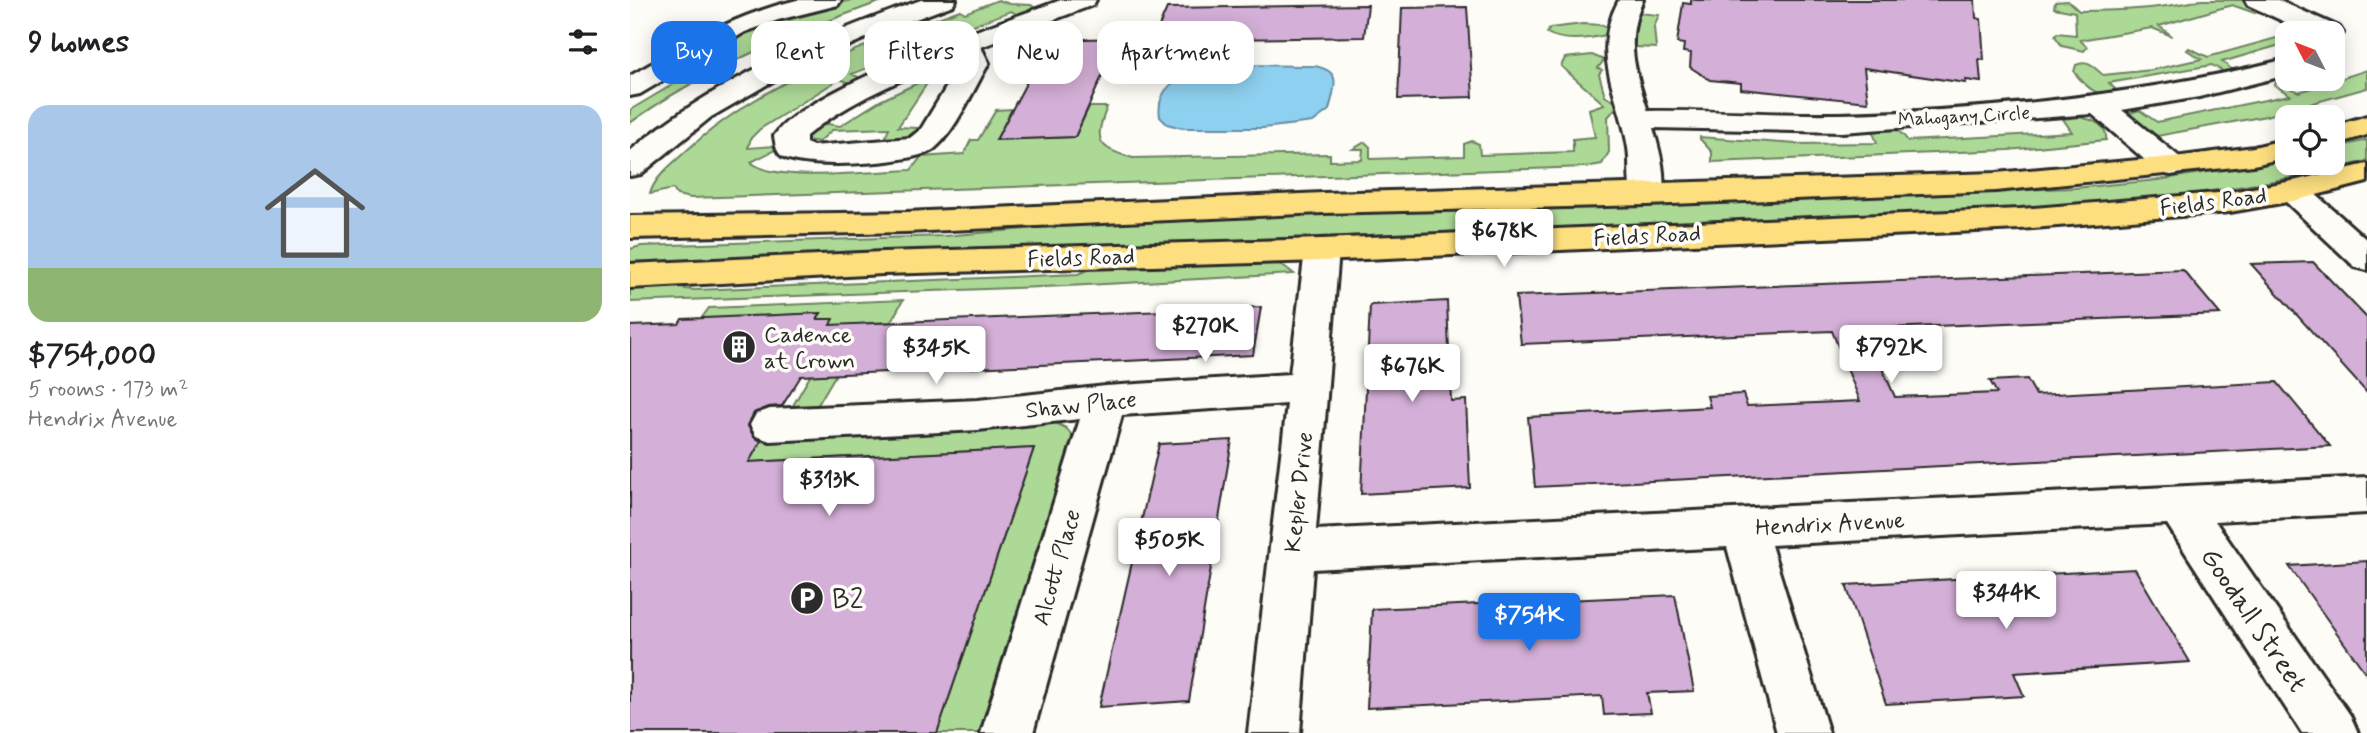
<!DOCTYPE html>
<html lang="en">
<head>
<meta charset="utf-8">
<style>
  :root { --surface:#fff; --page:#f2f2f2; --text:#202124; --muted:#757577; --accent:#1a73e8 }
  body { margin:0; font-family:Mynerve,sans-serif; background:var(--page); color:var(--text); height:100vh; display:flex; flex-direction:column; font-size:26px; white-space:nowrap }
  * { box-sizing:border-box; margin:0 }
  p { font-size:23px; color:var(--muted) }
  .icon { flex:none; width:38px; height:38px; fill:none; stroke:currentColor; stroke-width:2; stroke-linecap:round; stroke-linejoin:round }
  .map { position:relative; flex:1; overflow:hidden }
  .panel { display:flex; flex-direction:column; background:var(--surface); width:630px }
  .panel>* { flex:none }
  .top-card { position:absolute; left:21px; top:21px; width:665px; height:63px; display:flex; gap:14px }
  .needle { width:46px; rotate:312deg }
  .tools { position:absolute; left:1645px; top:21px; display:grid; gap:14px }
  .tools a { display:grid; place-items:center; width:70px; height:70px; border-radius:14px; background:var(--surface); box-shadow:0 4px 18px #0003; font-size:35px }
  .price { position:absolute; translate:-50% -60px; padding:0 16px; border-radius:7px; background:#fff; color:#222; font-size:23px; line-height:46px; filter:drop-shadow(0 2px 4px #0008) }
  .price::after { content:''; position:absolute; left:50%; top:42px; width:21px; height:16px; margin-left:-10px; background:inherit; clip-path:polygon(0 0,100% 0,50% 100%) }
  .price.active { background:var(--accent); color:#fff }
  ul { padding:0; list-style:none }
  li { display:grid; align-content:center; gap:14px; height:371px; padding:0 28px }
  li span { display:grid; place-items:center; height:217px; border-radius:21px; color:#555 }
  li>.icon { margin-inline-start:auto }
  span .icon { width:126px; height:126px; fill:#fffc; stroke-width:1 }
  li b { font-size:30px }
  h2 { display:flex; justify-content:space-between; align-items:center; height:84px; padding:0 28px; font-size:30px }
  .tag { padding:0 24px; border-radius:21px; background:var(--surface); box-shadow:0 4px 18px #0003; font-size:24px; line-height:63px }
  .tag.active { background:var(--accent); color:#fff }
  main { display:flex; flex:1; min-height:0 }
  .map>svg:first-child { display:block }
  .green { fill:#add997; stroke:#6c8261; stroke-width:2 }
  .water { fill:#8ed0ef; stroke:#668ea1; stroke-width:2 }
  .building { fill:#d4afd7; stroke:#2b2b2b; stroke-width:2 }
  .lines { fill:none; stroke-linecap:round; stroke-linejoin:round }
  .minor-casing { stroke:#2b2b2b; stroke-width:6 }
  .major-casing { stroke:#2b2b2b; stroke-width:6 }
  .minor { fill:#fdfcf7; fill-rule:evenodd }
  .major { fill:#fddf80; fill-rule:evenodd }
  .labels { text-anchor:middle; stroke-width:7; stroke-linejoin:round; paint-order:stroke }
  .far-street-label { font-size:19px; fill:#2b2b2b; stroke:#fdfcf7 }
  .street-label { font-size:23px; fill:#2b2b2b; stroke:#fdfcf7 }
  .poi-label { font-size:23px; fill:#2b2b2b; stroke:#fdfcf7; text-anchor:start }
  .near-poi-label { font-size:28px; fill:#2b2b2b; stroke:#fdfcf7; text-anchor:start }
  .near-street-label { font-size:28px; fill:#2b2b2b; stroke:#fdfcf7 }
</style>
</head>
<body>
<main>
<section class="panel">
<h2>9 homes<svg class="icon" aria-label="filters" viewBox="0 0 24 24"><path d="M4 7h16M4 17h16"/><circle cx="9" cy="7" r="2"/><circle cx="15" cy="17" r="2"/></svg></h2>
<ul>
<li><span style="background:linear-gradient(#a9c7e8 75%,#8fb573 0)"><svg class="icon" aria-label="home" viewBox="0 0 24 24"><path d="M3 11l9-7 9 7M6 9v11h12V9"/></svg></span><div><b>$754,000</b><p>5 rooms · 173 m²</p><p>Hendrix Avenue</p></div></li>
</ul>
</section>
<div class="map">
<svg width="1737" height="733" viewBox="0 0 1737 733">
  <rect width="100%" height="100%" fill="#fdfcf7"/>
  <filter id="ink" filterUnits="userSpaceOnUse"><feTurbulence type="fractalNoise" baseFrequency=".0143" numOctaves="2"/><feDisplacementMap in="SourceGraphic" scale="14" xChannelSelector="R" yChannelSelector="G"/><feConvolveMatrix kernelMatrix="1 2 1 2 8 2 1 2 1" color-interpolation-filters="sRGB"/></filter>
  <g filter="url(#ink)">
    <path class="green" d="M224 0H255C165 32 77 67 0 123V110L94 54 82 51C118 21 178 8 224 0Z
      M368 0 380 4 401 5 404 7 400 10 404 11 390 16 381 11 327 31 334 37 312 45 305 40 222 74 232 79 222 84 210 79 200 85 130 129 121 138 118 148 145 146V150L121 162C143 184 248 171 281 170L291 157 334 154 341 140H348L366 110 382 109 366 140 445 137 459 107H477C464 140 466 148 503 158L700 154V161L732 160 733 149H723L735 142 740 147V159L834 156V144L842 141 849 144 850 155 943 152V139L965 137 959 109 974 104 931 66 935 58 962 55 974 60 968 68 972 70 969 74 975 96 989 104 978 117 979 152 972 164 955 167 61 198 47 195 43 189 20 194C24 178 42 164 54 153 132 81 232 46 330 10L335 13Z
      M1571 0H1615L1628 10 1625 13 1602 5 1529 26 1542 36 1522 28 1450 40 1457 47 1454 51 1432 46 1425 36 1427 33 1446 35 1445 12 1424 8 1425 2 1438 1 1449 11C1490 11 1531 9 1571 0Z
      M1008 13 1029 15 1024 27 1026 48 1004 47V26Z
      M953 24 973 25 979 29 976 35C958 39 933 42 917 33L920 28Z
      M1657 35V43L1592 62 1607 73H1596L1582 65 1479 83 1489 93C1467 98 1457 88 1444 72L1446 65C1458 60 1464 67 1473 75L1522 70 1571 59 1557 50 1559 48 1578 57Z
      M318 59H326L332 63 326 69 306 70 268 127 290 128 273 139 254 141 259 128 202 130 189 142 177 140 176 135 192 123 210 126 250 101 294 80 285 73Z
      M1737 70V88L1636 116 1527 136 1513 131 1495 115 1509 110 1527 122 1660 95 1644 85 1646 82 1669 92Z
      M1448 117C1461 119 1478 124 1476 140L1378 150 1082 162V152L1070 139V137L1166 144 1247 143 1242 130C1259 125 1268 127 1278 141L1442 132 1433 119Z
      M1737 140V161C1621 190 1515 200 1396 211L0 262V249L11 246 314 236 479 222 1445 188 1528 180 1657 159V163H1703V148Z
      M637 261 655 267 664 274 437 286 0 302V285L52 284 55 289 65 290 448 274 465 267Z
      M273 300 261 322 236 323 186 408 161 409 183 371H172L203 319H187L190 313 71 319 79 308Z
      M422 421 436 428 445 439 352 733H307L404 448 118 462 133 437Z"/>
    <path class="water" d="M684 66C714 71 704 88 699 110L683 122 633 128H552L537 124 530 117C520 52 646 67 684 66Z"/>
    <path class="building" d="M1061 0H1345L1346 18 1351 19 1354 60 1349 59 1351 82 1336 80V83L1234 68 1238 102 1111 89V83L1080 80 1060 67 1061 53 1053 52 1054 44 1047 43 1053 3 1061 4Z
      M738 5 734 37 523 40 537 8Z
      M837 7 843 97 768 99 772 8Z
      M489 38 445 137 366 140 419 40Z
      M1683 262 1737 318V393L1621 264Z
      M1553 270 1590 314 1235 329 1265 397 1367 393 1360 381 1397 379 1406 395 1647 382 1700 446 905 487 898 417 1080 407 1077 396 1113 394 1117 406 1230 401 1202 331 891 344 886 296Z
      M817 301 821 401 836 400 840 488 731 494 740 305Z
      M631 307 623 355 171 376 152 406 139 407 124 413 118 426 124 437 131 441 119 462 404 448 307 733H0V326L49 324 52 319 191 313 187 319H203L200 325Z
      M602 440 559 701 469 707 529 444Z
      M1737 561V675L1659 566Z
      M1505 569 1560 662 1384 673 1394 696 1256 704 1216 585Z
      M1045 595 1064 691 1017 693 1021 713 974 715 972 696 737 708 742 609Z"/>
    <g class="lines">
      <g class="minor-casing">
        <path id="minor" d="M167 0H211L208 5 148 20 115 32 10 94 0 96V76C58 43 101 16 167 0Z
          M291 0H326L323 5 238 37 157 73 81 117 11 174 0 176V151C85 79 186 38 291 0Z
          M431 0H466L463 5 351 47 359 63C344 88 326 131 304 149 284 164 173 170 152 156 146 152 145 142 144 136 157 117 180 106 199 95 273 55 353 29 431 0ZM329 56 331 63 291 129 280 138 183 146 176 143V136C220 100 277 77 329 56Z
          M989 0H1013C994 39 1005 72 1018 111 1082 110 1145 115 1209 114 1360 111 1510 95 1657 59V75L1569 97 1492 110 1552 159 1556 166 1552 173 1541 175 1530 173 1462 114 1212 132 1023 128C1029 148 1040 185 1028 202L1017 205 1006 202C996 188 1001 165 998 148 990 94 959 55 989 0Z
          M1615 0H1648L1709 27 1713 33 1709 39 1703 40V33H1679L1618 5Z
          M1663 181 1674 184 1737 240V270L1725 267 1652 198 1647 191 1652 184Z
          M692 239 704 242 709 250 686 530 1737 477V513L1585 521 1720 715 1728 733H1672L1537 524 1141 545 1199 733H1147L1097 547 683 569 670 733H618L657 404 492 415 403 733H351L450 419 348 430 140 441 126 436 120 425 126 414 140 409 348 400 476 386 660 374 675 250 680 242Z"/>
      </g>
      <g class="major-casing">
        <path id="major" d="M1737 116V135L1703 145V126Z
          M1657 139V157L1624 165 1366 191 1017 205 693 213 276 232 0 238V216L276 212 693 193 1366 173 1552 156 1624 147Z
          M1737 164V182L1663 201 1600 212 1390 229 692 261 253 274 0 288V264L253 252 692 239 1390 209 1600 192 1663 181Z"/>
      </g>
      <use href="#minor" class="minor"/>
      <use href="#major" class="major"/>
    </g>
  </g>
  <defs>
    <g id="building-disc" transform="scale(1.75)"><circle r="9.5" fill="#2b2b2b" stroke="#fdfcf7"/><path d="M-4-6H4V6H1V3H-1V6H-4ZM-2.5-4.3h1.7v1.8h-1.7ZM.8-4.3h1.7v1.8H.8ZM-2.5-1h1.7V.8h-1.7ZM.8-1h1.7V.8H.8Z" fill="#fff"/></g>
    <g id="parking-disc" transform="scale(1.75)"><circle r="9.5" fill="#2b2b2b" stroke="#fdfcf7"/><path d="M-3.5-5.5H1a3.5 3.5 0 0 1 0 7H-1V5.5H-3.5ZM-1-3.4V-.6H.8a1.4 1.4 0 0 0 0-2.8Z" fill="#fff"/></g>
  </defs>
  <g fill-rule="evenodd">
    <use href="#building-disc" x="109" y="347"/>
    <use href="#parking-disc" x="177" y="598"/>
  </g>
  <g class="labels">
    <g class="far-street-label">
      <text transform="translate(1334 115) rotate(-3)" y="7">Mahogany Circle</text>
    </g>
    <g class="street-label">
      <text transform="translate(1583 201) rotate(-7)" y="8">Fields Road</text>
      <text transform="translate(1017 235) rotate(-3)" y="8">Fields Road</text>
      <text transform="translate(451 257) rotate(-2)" y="8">Fields Road</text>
      <text transform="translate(451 404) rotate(-6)" y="8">Shaw Place</text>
      <text transform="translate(668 492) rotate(-84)" y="8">Kepler Drive</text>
      <text transform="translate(1200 523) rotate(-3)" y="8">Hendrix Avenue</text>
      <text transform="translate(426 567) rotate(-74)" y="8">Alcott Place</text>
    </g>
    <g class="poi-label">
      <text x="134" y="342">Cadence<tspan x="134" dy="26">at Crown</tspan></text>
    </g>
    <g class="near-poi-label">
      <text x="202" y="608">B2</text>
    </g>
    <g class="near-street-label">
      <text transform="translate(1625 619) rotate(56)" y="10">Goodall Street</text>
    </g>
  </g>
</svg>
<div class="tools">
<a><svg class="needle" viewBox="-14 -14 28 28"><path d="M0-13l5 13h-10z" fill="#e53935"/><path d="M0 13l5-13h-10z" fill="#757577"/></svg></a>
<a><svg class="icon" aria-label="locate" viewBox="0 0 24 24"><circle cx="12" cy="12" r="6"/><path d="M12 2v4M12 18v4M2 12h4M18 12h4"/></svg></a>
</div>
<b class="price" style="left:874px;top:269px">$678K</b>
<b class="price" style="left:575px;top:364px">$270K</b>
<b class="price" style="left:1261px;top:385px">$792K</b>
<b class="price" style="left:306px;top:386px">$345K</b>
<b class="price" style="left:782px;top:404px">$676K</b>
<b class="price" style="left:199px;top:518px">$313K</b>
<b class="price" style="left:539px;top:578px">$505K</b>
<b class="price" style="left:1376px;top:631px">$344K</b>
<b class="price active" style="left:899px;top:653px">$754K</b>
<div class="top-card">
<a class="tag active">Buy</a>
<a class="tag">Rent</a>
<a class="tag">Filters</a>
<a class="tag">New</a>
<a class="tag">Apartment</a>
</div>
</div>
</main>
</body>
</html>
